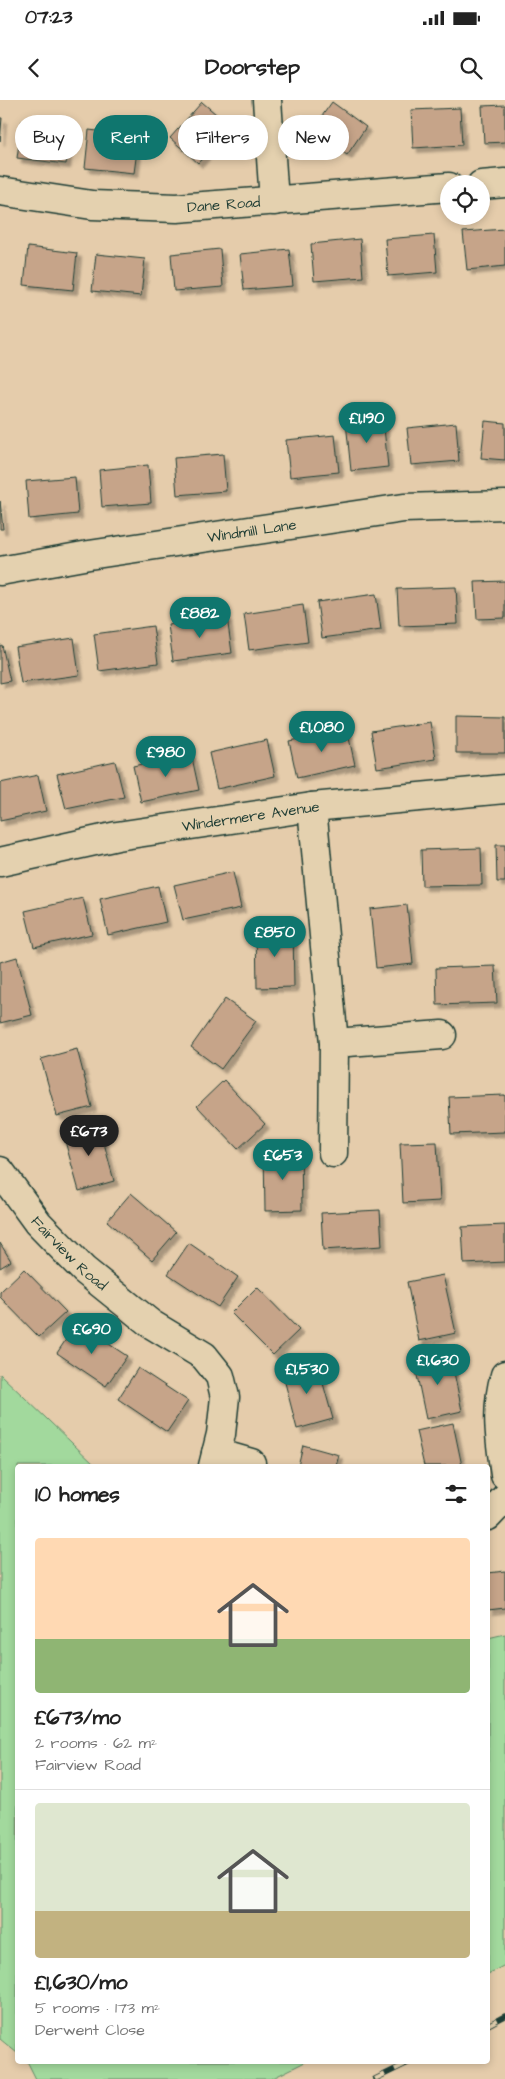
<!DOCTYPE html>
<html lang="en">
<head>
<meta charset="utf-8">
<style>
  :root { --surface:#fff; --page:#f6f6f6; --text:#222; --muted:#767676; --line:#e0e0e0; --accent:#0f766e }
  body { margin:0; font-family:"Architects Daughter",sans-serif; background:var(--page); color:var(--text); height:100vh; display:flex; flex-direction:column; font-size:19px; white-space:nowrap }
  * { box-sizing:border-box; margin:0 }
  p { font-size:16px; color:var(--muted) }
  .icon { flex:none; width:28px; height:28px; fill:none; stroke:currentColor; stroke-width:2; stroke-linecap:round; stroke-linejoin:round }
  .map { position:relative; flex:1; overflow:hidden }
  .side { position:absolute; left:15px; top:1364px; width:475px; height:600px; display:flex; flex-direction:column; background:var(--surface); border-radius:5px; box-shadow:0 2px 8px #0003 }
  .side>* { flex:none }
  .hud { position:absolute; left:15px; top:15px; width:475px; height:45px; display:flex; gap:10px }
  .buttons { position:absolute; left:440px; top:75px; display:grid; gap:10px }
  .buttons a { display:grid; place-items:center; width:50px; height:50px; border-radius:50%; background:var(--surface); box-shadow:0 2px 8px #0003; font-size:25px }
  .price { position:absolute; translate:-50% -42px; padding:0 11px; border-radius:18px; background:var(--accent); color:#fff; font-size:16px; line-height:32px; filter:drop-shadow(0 1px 2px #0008) }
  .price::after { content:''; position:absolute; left:50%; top:30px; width:15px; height:11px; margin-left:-8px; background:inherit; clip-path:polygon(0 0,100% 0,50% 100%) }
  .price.on { background:#222; color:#fff }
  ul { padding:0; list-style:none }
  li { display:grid; align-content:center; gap:10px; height:265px; padding:0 20px }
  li+li { border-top:1px solid var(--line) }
  li span { display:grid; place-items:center; height:155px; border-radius:5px; color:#555 }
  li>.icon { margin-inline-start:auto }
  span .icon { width:90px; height:90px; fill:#fffc; stroke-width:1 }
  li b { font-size:21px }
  h2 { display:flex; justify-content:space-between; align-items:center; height:60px; padding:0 20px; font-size:21px }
  .chip { padding:0 18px; border-radius:22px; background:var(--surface); box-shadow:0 2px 8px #0003; font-size:18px; line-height:45px }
  .chip.on { background:var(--accent); color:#fff }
  .status { display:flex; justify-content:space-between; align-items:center; height:35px; padding:0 25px; background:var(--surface); direction:ltr }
  .status svg { height:14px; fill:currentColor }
  header { display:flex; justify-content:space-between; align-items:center; height:65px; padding:0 20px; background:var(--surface); font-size:22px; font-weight:800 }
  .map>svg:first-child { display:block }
  .green { fill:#a2d99d; stroke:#608b68 }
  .building { fill:#c6a489; stroke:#1f3d34; filter:url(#shadow) }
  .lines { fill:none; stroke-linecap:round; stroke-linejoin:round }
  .minor-casing { stroke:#1f3d34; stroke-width:31 }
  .minor { stroke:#e4d1af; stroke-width:28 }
  .rail-casing { stroke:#1f3d34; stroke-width:5.5 }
  .rail { stroke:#e4d1af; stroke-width:4; stroke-dasharray:11; stroke-linecap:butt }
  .labels { text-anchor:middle; stroke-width:4; stroke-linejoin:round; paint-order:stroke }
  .street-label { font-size:15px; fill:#1f3d34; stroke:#e4d1af }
</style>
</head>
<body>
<div class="status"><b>07:23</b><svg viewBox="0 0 49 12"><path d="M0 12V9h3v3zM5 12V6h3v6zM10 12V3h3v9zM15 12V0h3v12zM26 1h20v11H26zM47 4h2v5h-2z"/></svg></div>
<header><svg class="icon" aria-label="back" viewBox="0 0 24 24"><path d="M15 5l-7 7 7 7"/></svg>Doorstep<svg class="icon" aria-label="search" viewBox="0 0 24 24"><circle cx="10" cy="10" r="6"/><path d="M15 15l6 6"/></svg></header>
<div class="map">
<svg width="505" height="1979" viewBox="0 0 505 1979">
  <defs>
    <filter id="shadow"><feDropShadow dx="4.5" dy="4.5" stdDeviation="1" flood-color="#0004"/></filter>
  </defs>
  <rect width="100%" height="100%" fill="#e5ccab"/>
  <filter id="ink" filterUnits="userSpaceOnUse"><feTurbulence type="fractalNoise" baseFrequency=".02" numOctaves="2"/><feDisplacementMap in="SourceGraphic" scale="10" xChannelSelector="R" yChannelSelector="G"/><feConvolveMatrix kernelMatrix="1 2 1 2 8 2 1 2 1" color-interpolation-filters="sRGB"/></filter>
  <g filter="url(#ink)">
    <path class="green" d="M0 1274 96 1366H18L17 1953 0 1939Z
      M505 1534V1865L488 1874V1538Z
      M27 1961H307L271 1979H36Z"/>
    <path class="building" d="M202 2 231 27 198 63 170 38Z
      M332 2 366 27 347 55 312 30Z
      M505 5V42L484 43 482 6Z
      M460 8 462 45 413 48 411 10Z
      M0 18H2L0 41Z
      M22 21 70 27 66 64 17 58Z
      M89 30 139 36 134 73 85 68Z
      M505 129V166L467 170 463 132Z
      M434 135 437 172 388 176 385 139Z
      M360 139 363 177 314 181 311 144Z
      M28 147 77 153 73 190 24 185Z
      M220 149 223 187 174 191 171 154Z
      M289 149 293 186 244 190 240 154Z
      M96 154 145 159 141 196 92 191Z
      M383 318 388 367 351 371 346 322Z
      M485 321 505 323V360L481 358Z
      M456 323 459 361 411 365 407 328Z
      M335 335 339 372 290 377 286 340Z
      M223 354 226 391 177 395 174 358Z
      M148 365 151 403 102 407 99 370Z
      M75 377 78 414 29 419 26 381Z
      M0 401 3 429H0Z
      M505 481V518L477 519 475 482Z
      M456 487 458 524 399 526 397 489Z
      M376 494 381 530 322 538 317 502Z
      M303 505 308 542 249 550 244 514Z
      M227 517 232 553 173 561 168 525Z
      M153 526 158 563 99 571 94 534Z
      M74 538 79 575 21 583 15 547Z
      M2 545 10 581 0 583V546Z
      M456 616 505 617V653H456Z
      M430 622 436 659 377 668 371 631Z
      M347 629 355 665 297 678 289 641Z
      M267 640 275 676 217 689 209 653Z
      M191 653 199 690 141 702 133 666Z
      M115 661 124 697 66 709 57 674Z
      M38 675 46 711 0 721V683Z
      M496 745H505V782H497Z
      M481 748 482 785 422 786 421 750Z
      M233 772 241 808 183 820 174 785Z
      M158 786 166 822 108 835 100 799Z
      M83 798 92 834 34 847 25 811Z
      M407 805 413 864 376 868 370 809Z
      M293 828 294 887 257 888 256 829Z
      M17 857 32 915 0 923V862Z
      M495 866 497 903 437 905 436 868Z
      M225 899 256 921 221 969 191 947Z
      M77 949 92 1007 57 1016 41 959Z
      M224 980 265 1024 238 1049 197 1006Z
      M505 995V1032L451 1034 449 997Z
      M99 1024 114 1081 79 1091 63 1034Z
      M437 1042 440 1101 403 1103 400 1043Z
      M264 1051H301L302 1110 265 1111Z
      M131 1093 176 1132 152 1160 107 1121Z
      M380 1110 382 1146 323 1150 321 1113Z
      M505 1125V1162L464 1164 462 1127Z
      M0 1143 11 1161 0 1168Z
      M189 1143 238 1177 218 1207 168 1174Z
      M24 1169 66 1212 39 1237 0 1197V1192Z
      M443 1175 456 1233 419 1241 407 1182Z
      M257 1187 299 1230 273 1255 231 1213Z
      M77 1223 127 1256 106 1286 57 1253Z
      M450 1253 462 1311 426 1319 414 1261Z
      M317 1262 333 1319 297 1329 282 1271Z
      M138 1268 188 1301 167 1332 118 1299Z
      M453 1323 462 1366H424L416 1331Z
      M303 1345 339 1355 336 1366H298Z
      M505 1471V1508L488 1510V1473Z"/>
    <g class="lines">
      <g class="minor-casing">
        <g id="minor">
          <path d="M267 0 274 101"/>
          <path d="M481 85 505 83"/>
          <path id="s1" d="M0 91 92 105 177 108 449 87"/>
          <path id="s2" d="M0 471 89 455 404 408 505 405"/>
          <path d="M312 707 334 943 333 1053"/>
          <path id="s3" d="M0 762 117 736 312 707 505 689"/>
          <path d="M334 943 442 935"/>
          <path id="s4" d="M0 1071 38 1123 84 1170 151 1224 204 1256 220 1276 225 1297 221 1334 213 1366"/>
          <path d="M505 1275C495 1309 500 1340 505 1375"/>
          <path d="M216 1353 251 1363"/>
          <path d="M488 1416 505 1398"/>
        </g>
      </g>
      <use href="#minor" class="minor"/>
      <g class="rail-casing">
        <path id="rail" d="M488 1925 505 1916
          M375 1979 412 1961"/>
      </g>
      <use href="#rail" class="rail"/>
    </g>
  </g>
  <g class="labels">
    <g class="street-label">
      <text dy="5" stroke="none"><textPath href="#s1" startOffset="225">Dane Road</textPath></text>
      <text dy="5" stroke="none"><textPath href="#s2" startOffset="255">Windmill Lane</textPath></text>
      <text dy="5" stroke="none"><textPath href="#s3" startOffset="255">Windermere Avenue</textPath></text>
      <text dy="5" stroke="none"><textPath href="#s4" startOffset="108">Fairview Road</textPath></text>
    </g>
  </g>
</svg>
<div class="buttons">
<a><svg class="icon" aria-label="locate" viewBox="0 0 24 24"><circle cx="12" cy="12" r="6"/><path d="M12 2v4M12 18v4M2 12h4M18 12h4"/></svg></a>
</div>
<b class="price" style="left:367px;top:344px">£1,190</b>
<b class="price" style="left:200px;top:539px">£882</b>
<b class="price" style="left:322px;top:653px">£1,080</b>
<b class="price" style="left:166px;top:678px">£980</b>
<b class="price" style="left:275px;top:858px">£850</b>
<b class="price on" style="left:89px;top:1057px">£673</b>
<b class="price" style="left:283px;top:1081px">£653</b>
<b class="price" style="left:92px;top:1255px">£690</b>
<b class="price" style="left:438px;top:1286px">£1,630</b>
<b class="price" style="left:307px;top:1295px">£1,530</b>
<div class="hud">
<a class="chip">Buy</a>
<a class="chip on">Rent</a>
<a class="chip">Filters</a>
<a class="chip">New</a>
</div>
<section class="side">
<h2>10 homes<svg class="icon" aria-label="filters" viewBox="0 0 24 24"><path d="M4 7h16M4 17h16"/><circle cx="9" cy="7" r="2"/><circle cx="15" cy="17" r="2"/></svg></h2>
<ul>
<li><span style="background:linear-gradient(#ffd9b3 65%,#8fb573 0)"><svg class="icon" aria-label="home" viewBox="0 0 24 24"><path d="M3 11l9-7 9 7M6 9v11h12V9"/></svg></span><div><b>£673/mo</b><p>2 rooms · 62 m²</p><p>Fairview Road</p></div></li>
<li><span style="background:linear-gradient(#dfe7d0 70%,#c2b280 0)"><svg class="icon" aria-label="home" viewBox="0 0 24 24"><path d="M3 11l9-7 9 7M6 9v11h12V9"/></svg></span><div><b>£1,630/mo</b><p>5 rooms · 173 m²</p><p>Derwent Close</p></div></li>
</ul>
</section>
</div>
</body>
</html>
